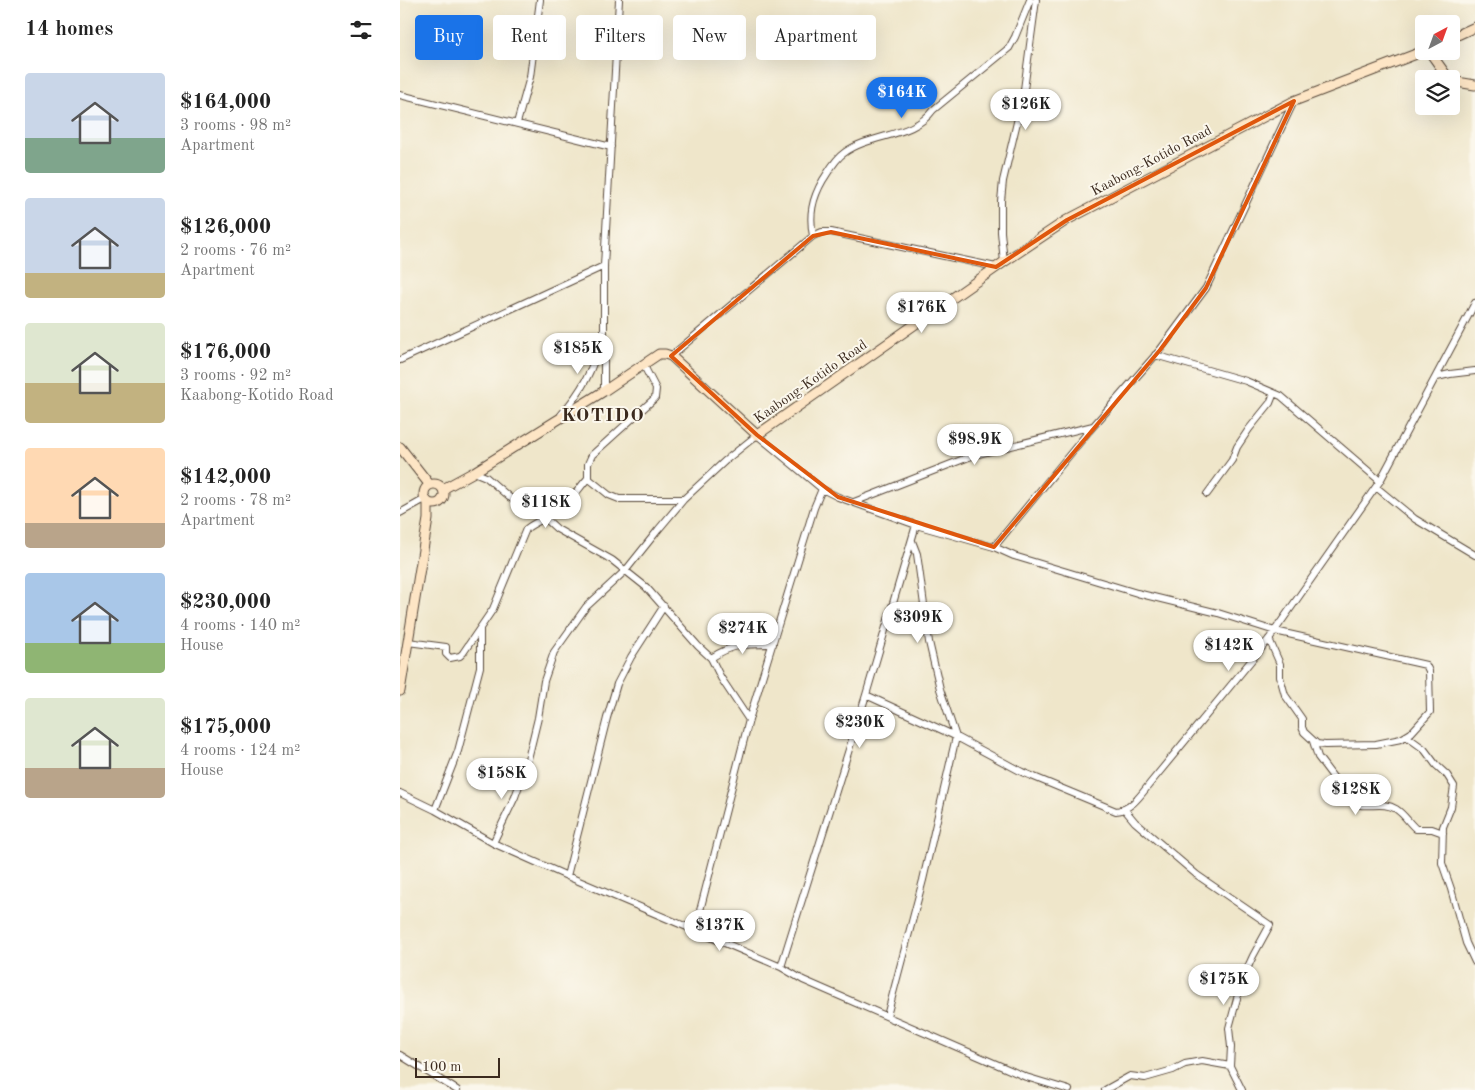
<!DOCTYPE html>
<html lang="en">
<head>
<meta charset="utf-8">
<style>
  :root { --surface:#fff; --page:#f6f6f6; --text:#222; --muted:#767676; --accent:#1a73e8 }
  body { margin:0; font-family:"Old Standard TT",serif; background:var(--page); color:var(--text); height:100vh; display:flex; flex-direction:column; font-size:19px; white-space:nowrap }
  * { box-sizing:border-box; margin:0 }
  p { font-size:16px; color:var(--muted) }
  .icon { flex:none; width:28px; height:28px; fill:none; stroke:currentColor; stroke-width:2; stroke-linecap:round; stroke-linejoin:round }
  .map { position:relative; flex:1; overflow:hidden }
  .sheet { display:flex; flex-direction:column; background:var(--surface); width:400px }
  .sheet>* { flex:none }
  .hud { position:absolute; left:15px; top:15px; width:475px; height:45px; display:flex; gap:10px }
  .needle { width:32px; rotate:41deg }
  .controls { position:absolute; left:1015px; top:15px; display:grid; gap:10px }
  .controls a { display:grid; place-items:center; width:45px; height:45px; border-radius:5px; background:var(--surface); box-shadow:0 5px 20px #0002; font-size:25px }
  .scale { position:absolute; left:15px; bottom:12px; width:85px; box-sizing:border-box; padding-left:5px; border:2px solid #3b2a1e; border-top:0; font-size:14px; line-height:18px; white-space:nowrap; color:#3b2a1e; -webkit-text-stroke:4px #fbf7ec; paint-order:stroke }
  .price { position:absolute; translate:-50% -42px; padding:0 11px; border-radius:18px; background:#fff; color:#222; font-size:16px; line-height:32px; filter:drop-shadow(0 1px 2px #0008) }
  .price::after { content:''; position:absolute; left:50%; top:30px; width:15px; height:11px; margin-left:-8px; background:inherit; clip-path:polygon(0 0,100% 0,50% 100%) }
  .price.on { background:var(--accent); color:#fff }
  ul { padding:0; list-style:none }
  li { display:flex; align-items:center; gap:15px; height:125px; padding:0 25px }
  li span { display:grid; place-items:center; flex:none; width:140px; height:100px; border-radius:5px; color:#555 }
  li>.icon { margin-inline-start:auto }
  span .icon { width:60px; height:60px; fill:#fffc; stroke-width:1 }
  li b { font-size:21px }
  h2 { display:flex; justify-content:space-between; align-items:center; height:60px; padding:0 25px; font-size:21px }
  .chip { padding:0 18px; border-radius:5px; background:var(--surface); box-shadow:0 5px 20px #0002; font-size:18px; line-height:45px }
  .chip.on { background:var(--accent); color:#fff }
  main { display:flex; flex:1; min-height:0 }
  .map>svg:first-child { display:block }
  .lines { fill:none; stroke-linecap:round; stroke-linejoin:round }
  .street-casing { stroke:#564638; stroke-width:8 }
  .secondary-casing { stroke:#564638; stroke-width:11 }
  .street { stroke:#fff; stroke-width:6 }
  .secondary { stroke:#fde5c5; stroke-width:9 }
  .marked { fill:none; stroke:#df570d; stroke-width:4; stroke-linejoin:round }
  .labels { text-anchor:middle; stroke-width:4; stroke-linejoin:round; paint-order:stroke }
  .street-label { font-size:14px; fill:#3b2a1e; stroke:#fbf7ec }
  .district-label { font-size:19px; font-weight:bold; letter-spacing:1px; fill:#3b2a1e; stroke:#fbf7ec }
</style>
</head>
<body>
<main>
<section class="sheet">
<h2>14 homes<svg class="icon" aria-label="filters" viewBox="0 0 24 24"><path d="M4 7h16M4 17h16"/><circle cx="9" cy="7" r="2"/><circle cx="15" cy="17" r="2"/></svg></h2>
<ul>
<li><span style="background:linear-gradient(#c9d6e8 65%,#7fa58c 0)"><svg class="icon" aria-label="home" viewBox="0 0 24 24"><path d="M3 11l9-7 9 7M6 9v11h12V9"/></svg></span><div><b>$164,000</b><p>3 rooms · 98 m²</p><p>Apartment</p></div></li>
<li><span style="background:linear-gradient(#c9d6e8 75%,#c2b280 0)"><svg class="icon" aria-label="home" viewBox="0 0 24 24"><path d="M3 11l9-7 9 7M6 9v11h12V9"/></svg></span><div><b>$126,000</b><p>2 rooms · 76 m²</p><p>Apartment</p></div></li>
<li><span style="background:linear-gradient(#dfe7d0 60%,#c2b280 0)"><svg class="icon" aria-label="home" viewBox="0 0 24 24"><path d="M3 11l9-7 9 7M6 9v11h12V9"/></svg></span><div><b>$176,000</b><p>3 rooms · 92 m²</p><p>Kaabong-Kotido Road</p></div></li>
<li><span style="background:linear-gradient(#ffd9b3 75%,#b9a48a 0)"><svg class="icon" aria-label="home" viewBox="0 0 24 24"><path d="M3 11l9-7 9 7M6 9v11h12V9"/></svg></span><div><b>$142,000</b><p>2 rooms · 78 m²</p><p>Apartment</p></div></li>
<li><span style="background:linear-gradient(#a9c7e8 70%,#8fb573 0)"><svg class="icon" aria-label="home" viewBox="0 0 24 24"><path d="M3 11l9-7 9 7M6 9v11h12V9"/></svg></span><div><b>$230,000</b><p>4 rooms · 140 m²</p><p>House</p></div></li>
<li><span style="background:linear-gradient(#dfe7d0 70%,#b9a48a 0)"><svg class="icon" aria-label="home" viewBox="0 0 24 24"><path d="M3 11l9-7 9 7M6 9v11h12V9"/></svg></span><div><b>$175,000</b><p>4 rooms · 124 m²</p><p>House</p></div></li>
</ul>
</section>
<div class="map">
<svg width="1075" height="1090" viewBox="0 0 1075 1090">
  <rect width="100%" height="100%" fill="#fbf7ec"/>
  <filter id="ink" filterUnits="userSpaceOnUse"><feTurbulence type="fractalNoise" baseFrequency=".02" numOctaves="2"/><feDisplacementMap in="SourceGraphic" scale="10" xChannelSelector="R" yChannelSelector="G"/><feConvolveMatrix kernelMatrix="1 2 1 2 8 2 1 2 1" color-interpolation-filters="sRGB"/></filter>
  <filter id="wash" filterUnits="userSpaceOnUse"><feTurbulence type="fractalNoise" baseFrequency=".0096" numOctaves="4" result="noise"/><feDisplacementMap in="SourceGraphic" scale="20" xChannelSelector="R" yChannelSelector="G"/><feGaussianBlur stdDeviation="1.12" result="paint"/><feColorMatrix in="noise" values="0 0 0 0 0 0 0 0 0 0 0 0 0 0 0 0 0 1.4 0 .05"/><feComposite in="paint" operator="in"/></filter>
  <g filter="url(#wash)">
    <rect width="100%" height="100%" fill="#efe6ca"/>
  </g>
  <g filter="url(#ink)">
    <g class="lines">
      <g class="street-casing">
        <path id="street" d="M0 95 211 147
          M117 123 130 77 140 0
          M413 236C409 215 412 199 423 180 429 171 435 159 444 153 471 133 513 138 533 110L609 48 615 37 630 0
          M604 262 601 232V201L603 181 623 97 636 0
          M755 355 846 381 881 396 980 481
          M271 356 413 236 422 232H431L596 267
          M0 360 204 266
          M1037 377 1050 374 1075 371
          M204 391V266L219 0
          M161 415C183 389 192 372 201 339
          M74 472 86 477 109 497 145 518 157 529 212 560 246 587 298 646 311 658 321 678 349 720
          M188 478 209 495 219 499H284
          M976 487 1015 519 1075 555
          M807 494 832 460 837 447 849 429 870 403 874 393
          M454 502 574 455 693 426
          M0 513 25 499
          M594 547 689 431 760 350 806 288 894 101
          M8 642 46 647V654L50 658 60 656 63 653 93 609 126 529C136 521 148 518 158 511 170 503 179 488 188 478V464L192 455 255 398 256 389 243 364
          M311 658C334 643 347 644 373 644
          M466 695 553 735 622 772 716 811C732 810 742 793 752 781L869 639 980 481 1075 303
          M1006 736 1024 749 1036 765 1047 775 1054 786 1051 807 1043 827 1042 863 1051 889 1066 943 1075 962
          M913 741 918 757 952 802C965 810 982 800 996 809 1004 814 1009 823 1016 829H1032L1043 833
          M0 793 35 810 93 843 167 876 381 967 403 980 603 1067 626 1077 669 1090
          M35 810 58 751 80 667V629
          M725 810 735 822 797 875 870 925 853 956 842 980 829 1028 831 1047 830 1066 842 1090
          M93 843 115 797 127 763 138 718 144 681 154 652 186 607 226 570 258 530 284 499 326 460 357 435 422 489 438 497 516 525 594 547 614 556 737 593 818 613 875 631 1026 665 1029 671 1030 712 1011 733 1001 739 976 744 925 745 917 744 904 732 902 727V719L885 695 880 677V664L869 639
          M167 876 207 718 217 684 231 657 264 606
          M295 930 349 720 414 508 422 489
          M381 967 466 695 516 525
          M487 1016 523 880 556 737 540 689 529 642 519 568 517 554 512 541
          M0 1055 57 1090
          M705 1090 730 1076 745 1078 773 1070 785 1064 802 1061 830 1066"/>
      </g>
      <g class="secondary-casing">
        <path id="secondary" d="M1051 38 1075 27
          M1029 51 1049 79
          M1051 81 1075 85
          M0 447 29 484
          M24 494a10 10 0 1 1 20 0a10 10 0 1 1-20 0Z
          M43 489 74 472 204 391 259 354H265L271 356 357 435 604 262 667 220 894 101 1024 51
          M0 691 28 519V502"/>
      </g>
      <use href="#street" class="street"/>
      <use href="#secondary" class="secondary"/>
    </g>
  </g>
  <path class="marked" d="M894 101 806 288 760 350 594 547 438 497 357 435 271 356 413 236 431 232 596 267 667 220Z"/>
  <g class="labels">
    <g class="street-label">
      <text transform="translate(751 160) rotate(-28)" y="5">Kaabong-Kotido Road</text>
      <text transform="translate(410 381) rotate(-35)" y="5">Kaabong-Kotido Road</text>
    </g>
    <g class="district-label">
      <text x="203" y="421">KOTIDO</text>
    </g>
  </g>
</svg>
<div class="controls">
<a><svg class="needle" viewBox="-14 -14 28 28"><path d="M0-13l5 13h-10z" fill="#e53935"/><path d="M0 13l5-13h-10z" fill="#767676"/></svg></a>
<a><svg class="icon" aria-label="layers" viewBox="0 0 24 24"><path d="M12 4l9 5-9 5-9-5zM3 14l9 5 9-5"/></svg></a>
</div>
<div class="scale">100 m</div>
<b class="price on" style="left:502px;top:119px">$164K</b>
<b class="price" style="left:626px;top:131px">$126K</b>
<b class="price" style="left:522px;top:334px">$176K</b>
<b class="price" style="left:178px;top:375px">$185K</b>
<b class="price" style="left:575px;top:466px">$98.9K</b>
<b class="price" style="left:146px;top:529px">$118K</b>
<b class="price" style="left:518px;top:644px">$309K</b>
<b class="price" style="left:343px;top:655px">$274K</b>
<b class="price" style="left:829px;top:672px">$142K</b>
<b class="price" style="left:460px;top:749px">$230K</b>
<b class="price" style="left:102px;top:800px">$158K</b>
<b class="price" style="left:956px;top:816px">$128K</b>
<b class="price" style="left:320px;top:952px">$137K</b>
<b class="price" style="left:824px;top:1006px">$175K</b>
<div class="hud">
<a class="chip on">Buy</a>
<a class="chip">Rent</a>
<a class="chip">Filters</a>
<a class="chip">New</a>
<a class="chip">Apartment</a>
</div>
</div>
</main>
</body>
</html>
